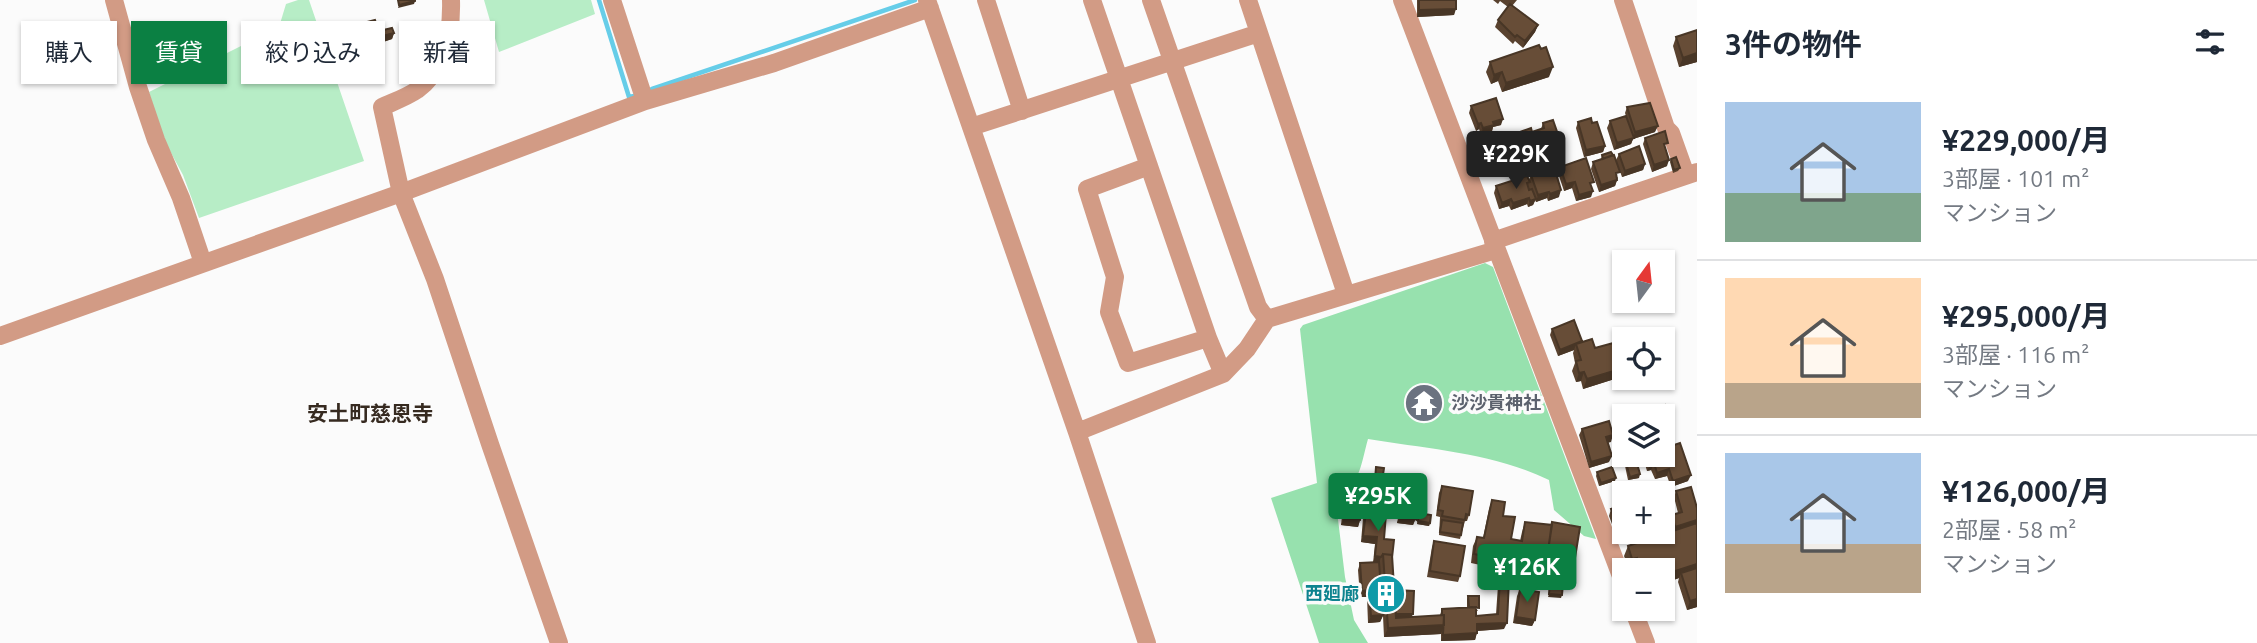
<!DOCTYPE html>
<html lang="ja">
<head>
<meta charset="utf-8">
<style>
  :root { --surface:#fff; --page:#f2f2f3; --text:#1f2937; --muted:#747a83; --line:#e0e1e3; --accent:#0b8043 }
  body { margin:0; font-family:Ubuntu,"Noto Sans JP",sans-serif; background:var(--page); color:var(--text); height:100vh; display:flex; flex-direction:column; font-size:26px; white-space:nowrap }
  * { box-sizing:border-box; margin:0 }
  p { font-size:23px; color:var(--muted) }
  .icon { flex:none; width:38px; height:38px; fill:none; stroke:currentColor; stroke-width:2; stroke-linecap:round; stroke-linejoin:round }
  .map { position:relative; flex:1; overflow:hidden }
  .side { display:flex; flex-direction:column; background:var(--surface); width:560px }
  .side>* { flex:none }
  .banner { position:absolute; left:21px; top:21px; width:665px; height:63px; display:flex; gap:14px }
  .needle { width:46px; rotate:15deg }
  .fabs { position:absolute; left:1612px; top:250px; display:grid; gap:14px }
  .fabs a { display:grid; place-items:center; width:63px; height:63px; border-radius:0px; background:var(--surface); box-shadow:0 2px 5px #0004; font-size:35px }
  .price { position:absolute; translate:-50% -60px; padding:0 16px; border-radius:7px; background:var(--accent); color:#fff; font-size:23px; line-height:46px; filter:drop-shadow(0 2px 4px #0008) }
  .price::after { content:''; position:absolute; left:50%; top:42px; width:21px; height:16px; margin-left:-10px; background:inherit; clip-path:polygon(0 0,100% 0,50% 100%) }
  .price.current { background:#222; color:#fff }
  ul { padding:0; list-style:none }
  li { display:flex; align-items:center; gap:21px; height:175px; padding:0 28px }
  li+li { border-top:2px solid var(--line) }
  li span { display:grid; place-items:center; flex:none; width:196px; height:140px; border-radius:0px; color:#555 }
  li>.icon { margin-inline-start:auto }
  span .icon { width:84px; height:84px; fill:#fffc; stroke-width:1 }
  li b { font-size:30px }
  h2 { display:flex; justify-content:space-between; align-items:center; height:84px; padding:0 28px; font-size:30px }
  .tag { padding:0 24px; border-radius:0px; background:var(--surface); box-shadow:0 2px 5px #0004; font-size:24px; line-height:63px }
  .tag.current { background:var(--accent); color:#fff }
  main { display:flex; flex:1; min-height:0 }
  .map>svg:first-child { display:block }
  .green { fill:#b7edc6 }
  .forest { fill:#97e1ae }
  .lines { fill:none; stroke-linecap:round; stroke-linejoin:round }
  .stream { stroke:#66cde8; stroke-width:4.5 }
  .minor { stroke:#d29b85; stroke-width:18 }
  .wall { fill:#59422f }
  .shaded-wall { fill:#483626 }
  .building { fill:#674d37; stroke:#483626; stroke-width:2 }
  .labels { text-anchor:middle; stroke-width:7; stroke-linejoin:round; paint-order:stroke }
  .worship-label { font-size:18px; font-weight:bold; fill:#5b616d; stroke:#fbfbfb; text-anchor:start }
  .culture-label { font-size:18px; font-weight:bold; fill:#0d838f; stroke:#fbfbfb; text-anchor:end }
  .quarter-label { font-size:21px; font-weight:bold; fill:#362a20; stroke:#fbfbfb }
</style>
</head>
<body>
<main>
<div class="map">
<svg width="1697" height="643" viewBox="0 0 1697 643">
  <rect width="100%" height="100%" fill="#fbfbfb"/>
  <path class="green" d="M298 0H309L364 161 199 218 183 175 163 138 149 92 279 27 286 4Z
    M484 0H591L595 14 499 52Z"/>
  <path class="forest" d="M1485 263 1493 267 1596 539 1584 536 1554 510 1549 480C1494 453 1428 449 1368 439 1361 464 1361 481 1340 496L1337 511 1345 577 1354 620 1368 643H1319L1271 498 1317 483 1300 329 1303 325Z"/>
  <g class="lines">
    <path class="stream" d="M599 0 629 97 634 96
      M652 89 915 0"/>
    <path class="minor" d="M114 0 138 87 156 140 181 198 203 263
      M451 0C452 34 445 69 417 90 407 97 393 102 382 107L401 193 435 279 490 444 559 643
      M612 0 645 101
      M927 0 1077 432 1147 643
      M986 0 1022 111
      M1092 0 1208 338 1223 374
      M1151 0 1258 307 1267 319
      M1248 0 1346 294
      M1402 0 1624 584
      M1623 0 1666 128 1671 133 1686 175
      M971 127 1259 33
      M1149 166 1087 189 1115 277 1109 312 1128 363 1208 338
      M1493 241 1697 172
      M0 336 401 193 645 101 774 63 930 8
      M1077 432 1223 374 1247 349 1267 319 1496 250
      M1633 609 1646 643"/>
  </g>
  <path class="wall" d="M1417 0H1456L1454 15 1417 17Z
    M1493 0H1517L1512 6 1538 25 1535 32 1523 48 1515 41 1513 44 1495 27 1498 20 1508 7 1500 1 1498 4Z
    M344 28 379 31 394 33 392 39 380 43 378 48 348 58 346 54 329 60 327 52 329 45 343 42 341 35Z
    M1697 30V62L1679 67 1673 46 1676 37Z
    M1490 62 1549 77 1502 92 1498 81 1491 84 1486 72Z
    M1471 106 1501 125 1493 127 1492 131 1481 135 1479 129 1476 131 1469 113Z
    M1627 107 1655 132 1633 139 1631 144 1614 150 1607 128 1610 121 1626 116 1625 113Z
    M1578 122 1605 146 1603 152 1584 157 1576 128Z
    M1543 123 1558 155 1551 158 1549 162 1522 172 1520 167 1513 170 1505 145 1508 136 1532 132 1541 129Z
    M1645 138 1666 150 1667 166 1652 172 1643 144Z
    M1619 154 1645 164 1643 170 1622 177 1616 160Z
    M1602 155 1618 178 1617 180 1615 186 1599 192 1591 169 1593 162 1601 160Z
    M1671 159 1680 168 1678 171 1673 173 1670 162Z
    M1560 167 1592 187 1591 197 1576 201 1572 188 1564 191 1558 173Z
    M1531 175 1559 197 1548 201 1547 198 1536 202 1535 200 1533 205 1528 207 1527 204 1511 210 1509 206 1499 209 1494 193 1496 186 1529 180Z
    M1552 329 1595 348 1624 340V376L1583 389 1581 381 1576 382 1572 371 1575 363 1573 353 1574 350 1558 356 1550 335Z
    M1582 429 1611 442H1608L1609 462 1589 468 1579 435Z
    M1646 455 1688 481 1671 487 1667 476 1655 479 1651 470 1647 471 1644 461Z
    M1626 463 1639 478 1628 480 1625 466Z
    M1376 467 1380 494 1378 497 1373 496Z
    M1597 472 1615 481 1599 486 1596 476Z
    M1442 486 1469 515 1467 521H1465L1460 539 1439 535 1440 517 1436 516 1439 493Z
    M1400 490 1420 514 1430 523 1429 526 1417 524 1418 518 1417 521 1415 520 1413 525 1397 523 1398 518 1395 517 1398 496Z
    M1676 491 1697 508V607L1687 610 1678 582 1679 578 1662 584V570H1635L1634 567 1629 569 1624 556 1628 546 1672 531 1669 522 1672 515 1678 513 1674 497Z
    M1346 492 1360 520 1358 527 1341 525 1344 499Z
    M1492 500 1503 516 1511 539 1520 541 1522 532 1525 522 1575 558 1573 564 1566 563 1562 575 1536 571 1534 576 1490 569V567L1471 563 1473 546 1477 537 1483 538 1489 509Z
    M1624 505V532H1648L1646 536 1633 541 1631 536 1626 537 1624 532 1616 535 1609 516 1611 509Z
    M1366 512 1384 539 1392 558 1394 593 1395 590 1412 617 1440 615 1442 609 1467 607V599L1468 596 1478 611H1476V616L1496 614 1498 585 1500 578 1504 629 1477 631 1475 640 1441 641V634L1384 637 1383 616 1380 622 1368 623 1367 597H1360L1358 570 1360 563H1373L1375 544 1361 542 1363 518Z
    M1434 541 1460 576 1458 582 1427 577 1432 547Z
    M1520 589 1535 620 1532 626 1513 623 1517 596Z
    M1643 609H1662L1665 613 1646 619Z"/>
  <path class="shaded-wall" d="M415 1 414 4 398 8 399 5Z
    M1456 9 1454 15 1417 17 1419 10Z
    M1538 25 1535 32 1523 48 1525 41Z
    M394 33 392 39 380 43 378 48 348 58 350 51 379 37Z
    M348 48 346 54 329 60 332 53Z
    M1697 53V62L1679 67 1683 58Z
    M1553 67 1549 77 1502 92 1506 83Z
    M1502 72 1498 81 1491 84 1494 75Z
    M1503 119 1501 125 1493 127 1492 131 1481 135 1483 128 1493 122Z
    M1481 123 1479 129 1476 131 1478 124Z
    M1658 126 1655 132 1633 139 1631 144 1614 150 1617 143 1633 138 1635 132Z
    M1562 146 1558 155 1551 158 1549 162 1522 172 1525 163 1552 149Z
    M1605 146 1603 152 1584 157 1586 150Z
    M1523 158 1520 167 1513 170 1517 160Z
    M1669 160 1667 166 1652 172 1654 165Z
    M1645 164 1643 170 1622 177 1625 171Z
    M1617 180 1615 186 1599 192 1601 185Z
    M1575 182 1572 188 1564 191 1566 184Z
    M1561 190 1559 197 1548 201 1550 194Z
    M1593 191 1591 197 1576 201 1579 195Z
    M1549 192 1547 198 1536 202 1538 195Z
    M1529 198 1527 204 1511 210 1513 203Z
    M1511 199 1509 206 1499 209 1502 203Z
    M1536 199 1533 205 1528 207 1530 201Z
    M1582 341 1576 344 1574 350 1558 356 1560 350Z
    M1624 368V376L1583 389 1587 379Z
    M1584 372 1581 381 1576 382 1579 373Z
    M1671 426 1668 432 1662 433V428Z
    M1613 435 1611 442 1604 444 1606 437Z
    M1612 456 1609 462 1589 468 1591 462Z
    M1654 463 1651 470 1647 471 1650 465Z
    M1669 469 1667 476 1655 479 1657 473Z
    M1640 474 1639 478 1628 480 1630 477Z
    M1691 475 1688 481 1671 487 1673 481Z
    M1616 478 1615 481 1599 486 1601 483Z
    M1416 514H1419L1417 521 1415 520 1413 525 1397 523 1400 516Z
    M1344 518 1360 520 1358 527 1341 525Z
    M1697 520V526L1673 533 1675 527Z
    M1418 521 1430 523 1429 526 1417 524Z
    M1624 526V532L1616 535 1618 528Z
    M1628 532H1632L1631 536 1626 537Z
    M1642 532H1648L1646 536 1633 541 1635 534Z
    M1363 536 1377 537 1375 544 1361 542Z
    M1375 556 1381 557 1379 563H1373Z
    M1637 558 1634 567 1629 569 1632 559Z
    M1697 564V572L1681 573 1679 578 1662 584 1663 575Z
    M1659 565 1658 570H1645Z
    M1369 590 1367 597H1360L1362 591Z
    M1549 594 1562 595 1561 598 1548 597Z
    M1697 599V607L1687 610 1690 601Z
    M1668 606 1665 613 1646 619 1648 612 1662 609V608Z
    M1395 614H1413L1410 621 1392 620Z
    M1383 615 1380 622 1368 623 1371 616Z
    M1516 617 1535 620 1532 626 1513 623Z
    M1507 623 1504 629 1475 631 1477 624Z
    M1444 625 1441 634 1384 637 1388 628Z
    M1477 633 1475 640 1441 641 1443 635Z"/>
  <path class="building" d="M398 0H415V1L399 5Z
    M1419 0H1456V9L1419 10Z
    M1510 4 1538 25 1525 41 1517 35 1515 37 1498 20Z
    M375 20 379 31 392 28 394 33 379 37 381 42 350 51 348 48 332 53 329 45 347 41 344 28Z
    M1697 30V53L1683 58 1676 37Z
    M1539 45 1541 49 1546 47 1553 67 1506 83 1502 72 1494 75 1490 62Z
    M1496 98 1503 119 1493 122 1494 125 1483 128 1481 123 1478 124 1471 106Z
    M1650 103 1658 126 1635 132 1627 107Z
    M1626 116 1634 138 1617 143 1610 121Z
    M1591 118 1592 123 1597 122 1605 146 1586 150 1578 122Z
    M1553 120 1562 146 1552 149 1553 153 1525 163 1523 158 1517 160 1508 136 1531 128 1532 132 1544 128 1543 123Z
    M1665 131 1668 143 1664 144 1669 160 1654 165 1645 138Z
    M1639 146 1645 164 1625 171 1619 154Z
    M1611 152 1613 155 1603 159 1602 155Z
    M1614 155 1620 172 1616 173 1617 180 1601 185 1593 162Z
    M1676 157 1680 168 1674 170 1671 159Z
    M1586 158 1594 182 1590 183 1593 191 1579 195 1575 182 1566 184 1560 167Z
    M1554 167 1561 190 1550 194 1549 192 1538 195 1531 175Z
    M1527 176 1530 182 1527 183 1529 190 1532 189 1536 199 1530 201 1529 198 1513 203 1511 199 1502 203 1496 186Z
    M1574 320 1582 341 1560 350 1552 329Z
    M1642 334 1643 340H1625Z
    M1592 339 1595 348 1624 340V368L1587 379 1584 372 1579 373 1576 361 1581 360 1576 344Z
    M1665 405 1671 426 1662 428V416H1646V415L1653 413 1652 408Z
    M1609 421 1613 435 1606 437 1612 456 1591 462 1582 429Z
    M1680 443 1691 475 1673 481 1669 469 1657 473 1654 463 1650 465 1646 455H1662V449Z
    M1636 460 1640 474 1630 477 1626 463Z
    M1376 467 1384 468 1380 494 1374 493Z
    M1612 467 1616 478 1601 483 1597 472Z
    M1442 486 1473 491 1469 515 1466 514 1465 520 1442 516 1443 511 1438 510Z
    M1691 487 1697 508V520L1675 527 1672 515 1682 512 1676 491Z
    M1400 490 1423 493 1419 514H1416L1415 518 1400 516V511H1397Z
    M1346 492 1363 494 1360 520 1344 518Z
    M1492 500 1505 502 1503 516 1515 517 1511 539 1522 541 1525 522 1552 525 1548 551 1568 553 1566 566 1538 562 1537 567 1493 560 1494 558 1474 554 1477 537 1484 538Z
    M1624 505V526L1618 528 1611 509Z
    M1366 512 1386 514 1384 539 1394 540 1392 558V555L1383 554 1381 557 1375 556 1377 537 1363 536Z
    M1419 513 1431 515 1430 523 1418 521Z
    M1442 520 1463 523 1461 535 1440 532Z
    M1552 522 1580 527 1575 558 1567 557 1568 553 1548 551Z
    M1697 523V564L1663 575 1662 570H1661L1659 565 1642 570 1637 558 1632 559 1628 546Z
    M1434 541 1465 546 1460 576 1430 571Z
    M1383 554 1392 555 1396 618 1444 615V625L1388 628Z
    M1379 562 1383 615 1371 616 1369 590 1362 591 1360 563Z
    M1697 568V599L1690 601 1681 573Z
    M1500 578 1509 579 1507 623 1477 624V633L1443 635 1444 615H1442V609L1476 607V616L1498 614Z
    M1550 581 1563 583 1562 595 1549 594Z
    M1520 589 1539 592 1535 620 1516 617Z
    M1662 589 1668 606 1662 608Z
    M1395 590 1414 591 1413 614H1396Z
    M1468 596H1479V608L1469 607Z
    M1647 609H1659L1648 612Z"/>
  <defs>
    <g id="temple-disc" transform="scale(2.0125)"><circle r="9.5" fill="#6b7280" stroke="#fbfbfb"/><path d="M0-6L5-2H3V0L6.5 2.5H4V6H1.5V3h-3V6H-4V2.5H-6.5L-3 0V-2H-5Z" fill="#fff"/></g>
    <g id="building-disc" transform="scale(2.0125)"><circle r="9.5" fill="#0f9aa8" stroke="#fbfbfb"/><path d="M-4-6H4V6H1V3H-1V6H-4ZM-2.5-4.3h1.7v1.8h-1.7ZM.8-4.3h1.7v1.8H.8ZM-2.5-1h1.7V.8h-1.7ZM.8-1h1.7V.8H.8Z" fill="#fff"/></g>
  </defs>
  <g fill-rule="evenodd">
    <use href="#temple-disc" x="1424" y="403"/>
    <use href="#building-disc" x="1386" y="594"/>
  </g>
  <g class="labels">
    <g class="worship-label">
      <text x="1451" y="409">沙沙貴神社</text>
    </g>
    <g class="culture-label">
      <text x="1359" y="600">西廻廊</text>
    </g>
    <g class="quarter-label">
      <text x="370" y="421">安土町慈恩寺</text>
    </g>
  </g>
</svg>
<div class="fabs">
<a><svg class="needle" viewBox="-14 -14 28 28"><path d="M0-13l5 13h-10z" fill="#e53935"/><path d="M0 13l5-13h-10z" fill="#747a83"/></svg></a>
<a><svg class="icon" aria-label="locate" viewBox="0 0 24 24"><circle cx="12" cy="12" r="6"/><path d="M12 2v4M12 18v4M2 12h4M18 12h4"/></svg></a>
<a><svg class="icon" aria-label="layers" viewBox="0 0 24 24"><path d="M12 4l9 5-9 5-9-5zM3 14l9 5 9-5"/></svg></a>
<a>+</a>
<a>−</a>
</div>
<b class="price current" style="left:1516px;top:191px">¥229K</b>
<b class="price" style="left:1378px;top:533px">¥295K</b>
<b class="price" style="left:1527px;top:604px">¥126K</b>
<div class="banner">
<a class="tag">購入</a>
<a class="tag current">賃貸</a>
<a class="tag">絞り込み</a>
<a class="tag">新着</a>
</div>
</div>
<section class="side">
<h2>3件の物件<svg class="icon" aria-label="filters" viewBox="0 0 24 24"><path d="M4 7h16M4 17h16"/><circle cx="9" cy="7" r="2"/><circle cx="15" cy="17" r="2"/></svg></h2>
<ul>
<li><span style="background:linear-gradient(#a9c7e8 65%,#7fa58c 0)"><svg class="icon" aria-label="home" viewBox="0 0 24 24"><path d="M3 11l9-7 9 7M6 9v11h12V9"/></svg></span><div><b>¥229,000/月</b><p>3部屋 · 101 m²</p><p>マンション</p></div></li>
<li><span style="background:linear-gradient(#ffd9b3 75%,#b9a48a 0)"><svg class="icon" aria-label="home" viewBox="0 0 24 24"><path d="M3 11l9-7 9 7M6 9v11h12V9"/></svg></span><div><b>¥295,000/月</b><p>3部屋 · 116 m²</p><p>マンション</p></div></li>
<li><span style="background:linear-gradient(#a9c7e8 65%,#b9a48a 0)"><svg class="icon" aria-label="home" viewBox="0 0 24 24"><path d="M3 11l9-7 9 7M6 9v11h12V9"/></svg></span><div><b>¥126,000/月</b><p>2部屋 · 58 m²</p><p>マンション</p></div></li>
</ul>
</section>
</main>
</body>
</html>
